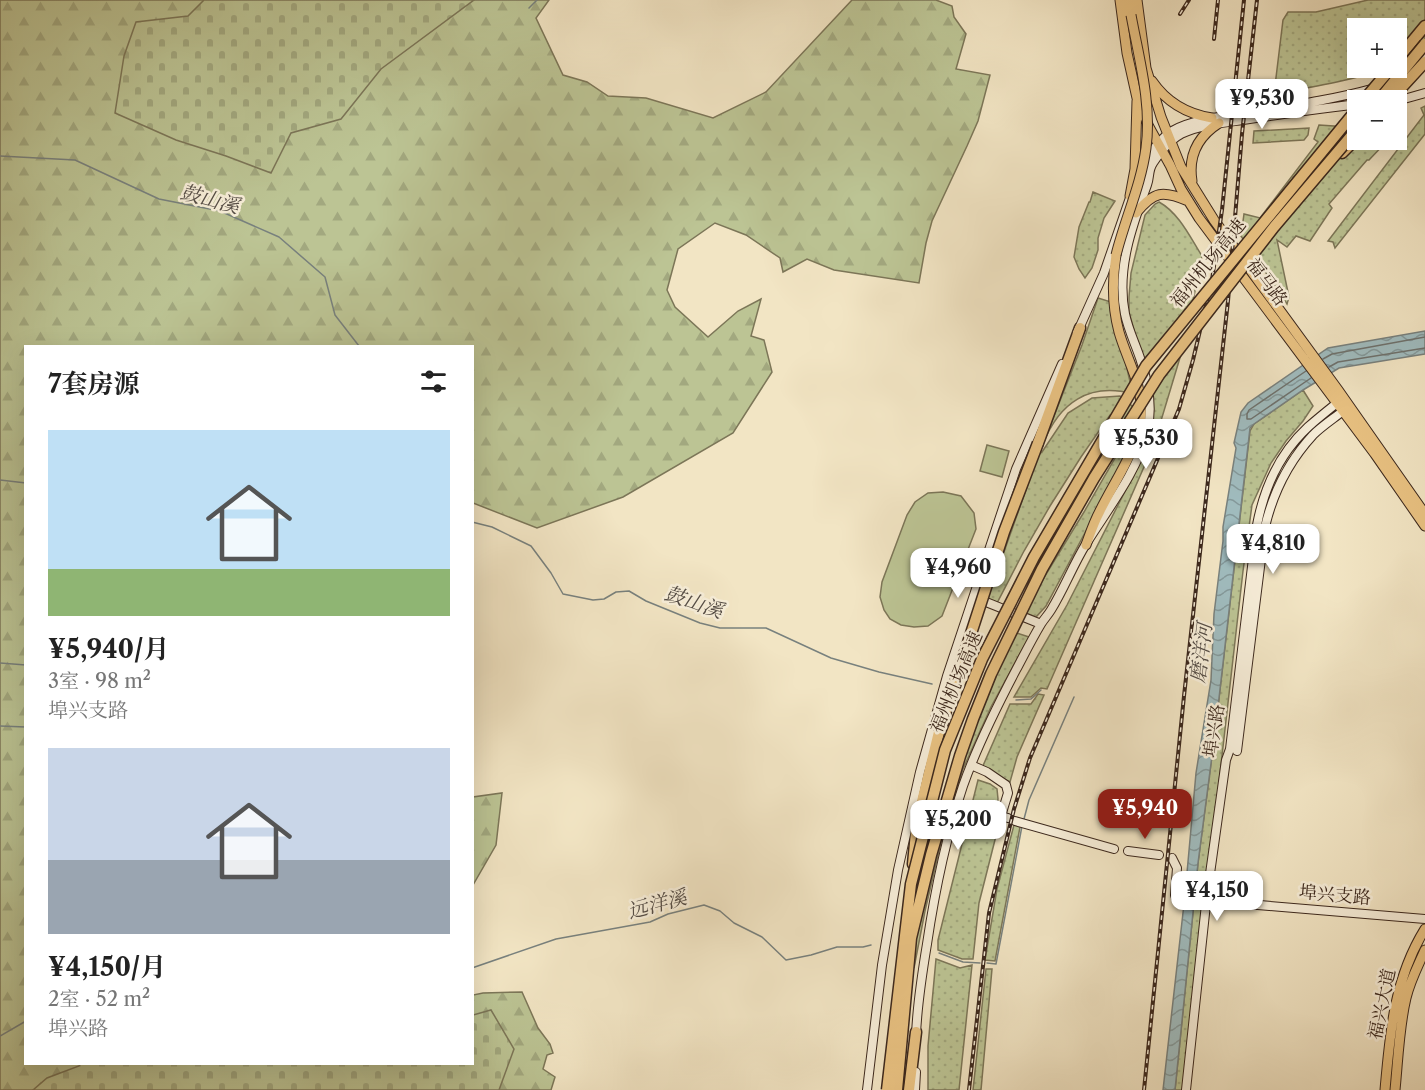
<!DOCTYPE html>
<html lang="zh">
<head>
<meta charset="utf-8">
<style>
  :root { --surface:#fff; --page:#f2f2f2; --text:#222; --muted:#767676; --accent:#8f2418 }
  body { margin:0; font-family:"Libre Caslon Text","Noto Serif SC",serif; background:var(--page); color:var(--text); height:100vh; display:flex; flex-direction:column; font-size:22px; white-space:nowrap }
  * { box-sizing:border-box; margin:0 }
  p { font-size:20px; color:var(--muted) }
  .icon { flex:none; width:33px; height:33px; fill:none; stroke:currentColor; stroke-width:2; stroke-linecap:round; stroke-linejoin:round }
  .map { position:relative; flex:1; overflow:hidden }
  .side { position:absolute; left:24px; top:345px; width:450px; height:720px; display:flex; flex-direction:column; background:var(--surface); border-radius:0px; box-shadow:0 6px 24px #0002 }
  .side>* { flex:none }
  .controls { position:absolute; left:1347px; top:18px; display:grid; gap:12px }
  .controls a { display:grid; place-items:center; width:60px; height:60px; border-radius:0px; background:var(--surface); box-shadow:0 6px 24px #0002; font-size:30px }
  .price { position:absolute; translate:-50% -51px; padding:0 14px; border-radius:12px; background:#fff; color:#222; font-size:20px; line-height:39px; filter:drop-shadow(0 2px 3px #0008) }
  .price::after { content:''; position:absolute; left:50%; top:36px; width:18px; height:14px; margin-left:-9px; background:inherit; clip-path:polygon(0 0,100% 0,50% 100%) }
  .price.active { background:var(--accent); color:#fff }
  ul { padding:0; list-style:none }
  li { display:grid; align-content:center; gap:12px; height:318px; padding:0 24px }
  li span { display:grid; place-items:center; height:186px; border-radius:0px; color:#555 }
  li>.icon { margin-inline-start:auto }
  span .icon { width:108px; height:108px; fill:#fffc; stroke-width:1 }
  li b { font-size:26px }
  h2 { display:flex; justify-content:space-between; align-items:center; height:72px; padding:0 24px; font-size:26px }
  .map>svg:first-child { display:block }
  .grass { fill:url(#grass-dots); stroke:#7c7658; stroke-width:1.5 }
  .forest { fill:url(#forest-firs); stroke:#7c7658; stroke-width:1.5 }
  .cemetery { fill:url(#cemetery-stones); stroke:#7c7658; stroke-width:1.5 }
  .garden { fill:#bcc494; stroke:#7c7658; stroke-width:1.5 }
  .water { fill:url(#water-waves); stroke:#78817e; stroke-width:1.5 }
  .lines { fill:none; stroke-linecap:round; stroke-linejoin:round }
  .shore { stroke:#6e726e; stroke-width:1.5 }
  .stream { stroke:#78817e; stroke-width:1.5 }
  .secondary-casing { stroke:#3c281d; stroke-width:10 }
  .primary-casing { stroke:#3c281d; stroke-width:11 }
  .highway-casing { stroke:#3c281d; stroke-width:13 }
  .secondary { stroke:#f7eed9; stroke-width:8 }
  .primary { stroke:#e9c282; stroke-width:9 }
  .highway { stroke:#e9c282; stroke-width:10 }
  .rail-casing { stroke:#3c281d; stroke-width:4 }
  .rail { stroke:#f7eed9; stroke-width:1.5; stroke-dasharray:4.5; stroke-linecap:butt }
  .primary-bridge-casing { stroke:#3c281d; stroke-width:11; stroke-linecap:butt }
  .highway-bridge-casing { stroke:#3c281d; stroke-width:13; stroke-linecap:butt }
  .primary-bridge { stroke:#e9c282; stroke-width:9 }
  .highway-bridge { stroke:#e9c282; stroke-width:10 }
  .labels { text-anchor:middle; stroke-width:5; stroke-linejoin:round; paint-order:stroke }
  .street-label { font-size:18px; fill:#3c281d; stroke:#f7eed9 }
  .water-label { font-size:20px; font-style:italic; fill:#554d46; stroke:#f7eed9 }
</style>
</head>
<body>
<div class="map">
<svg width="1425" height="1090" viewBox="0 0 1425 1090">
  <defs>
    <pattern id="grass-dots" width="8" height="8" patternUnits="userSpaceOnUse" patternTransform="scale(1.5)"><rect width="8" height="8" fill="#bcc494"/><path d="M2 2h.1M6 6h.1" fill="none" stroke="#a2a87f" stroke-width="1.8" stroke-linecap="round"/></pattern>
    <pattern id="forest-firs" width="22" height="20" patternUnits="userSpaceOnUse" patternTransform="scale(1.5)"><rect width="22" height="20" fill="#bcc494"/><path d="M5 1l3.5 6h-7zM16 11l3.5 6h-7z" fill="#a2a87f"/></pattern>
    <pattern id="cemetery-stones" width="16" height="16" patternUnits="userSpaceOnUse" patternTransform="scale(1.5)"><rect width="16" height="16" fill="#bcc494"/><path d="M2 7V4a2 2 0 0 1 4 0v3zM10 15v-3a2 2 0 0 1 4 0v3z" fill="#a2a87f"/></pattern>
    <pattern id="water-waves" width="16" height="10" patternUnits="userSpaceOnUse" patternTransform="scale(1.5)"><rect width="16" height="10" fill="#a0bcbf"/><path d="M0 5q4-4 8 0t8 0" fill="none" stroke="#84999b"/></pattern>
  </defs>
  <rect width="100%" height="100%" fill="#f2e5c4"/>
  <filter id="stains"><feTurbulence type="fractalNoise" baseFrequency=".00333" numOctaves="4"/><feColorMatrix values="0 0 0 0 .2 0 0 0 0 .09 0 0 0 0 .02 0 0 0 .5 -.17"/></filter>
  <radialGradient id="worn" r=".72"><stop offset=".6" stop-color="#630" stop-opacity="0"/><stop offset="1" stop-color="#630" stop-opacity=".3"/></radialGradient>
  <path class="grass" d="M1368 0H1425V53L1397 64 1396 28H1358V68H1387C1351 81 1312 87 1274 94L1283 20 1288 12H1316Z
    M1425 106V134L1335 248 1333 242 1328 241 1424 115 1421 108Z
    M1319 125 1349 127 1357 125 1358 140H1388L1369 160H1367L1329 204 1332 208 1310 241 1296 236 1287 247 1277 240 1289 297 1287 304 1241 236 1244 214 1260 218 1318 142 1314 139Z
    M1309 128 1308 135 1304 140 1253 143 1254 131Z
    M1093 192 1115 201 1104 218 1098 238V250L1092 268 1085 278 1079 269 1074 257 1079 227 1089 202H1090Z
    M1159 202C1179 213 1190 237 1202 256L1192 306 1143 362 1129 312V297L1131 273 1145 215 1155 204Z
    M1098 298 1111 302 1133 394C1089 382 1059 403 1043 444L1082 345Z
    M1182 351 1154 444 1047 689 1041 688 1031 697H1014L1067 605 1139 464 1150 394Z
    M1303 390 1313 406 1303 421 1286 441 1271 463 1252 505 1243 571 1184 1090H1175L1198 863 1215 733 1250 431 1254 424Z
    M1120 396 1132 406 1135 423 1128 452 1046 606 1036 617 1023 612 1084 512 1130 432 1121 418 1110 415 1081 457 1050 506 1024 551 997 603 987 600 1039 453 1042 452 1068 413 1092 398Z
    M1014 632 1029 637 991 707 963 769 943 834 925 911 914 968 915 946 924 894 960 762Z
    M1038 694 1044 695 1017 757 1010 782 982 768 1010 704H1031Z
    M978 780 990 784 997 789 998 799 994 821 999 824 979 903 973 959H962L938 950V940Z
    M1014 825 1020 827 995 961 985 960 997 889Z
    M936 959 960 968 972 965 959 1090H928V1046Z
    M986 969H992L981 1090H973Z"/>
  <path class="forest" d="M0 0H549L536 18 563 75 587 82 608 96 646 98 713 118 766 92 852 0H936L952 6 954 17 966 34 956 69 990 75 978 121 967 146 932 221 926 243 919 283 834 270 807 259 783 272 780 258 746 235 715 223 678 249 667 290 675 307 708 337 738 311 761 299 751 336 764 340 772 372 733 433 623 497 537 528 473 503 472 346H26V1064H472L473 995 483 993 522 992 538 1028 550 1044 553 1053 547 1055 543 1069 555 1077 551 1090H0Z
    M502 793 496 845 473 885V797Z"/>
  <path class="cemetery" d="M204 0H474L381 69 341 119 291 133 271 173 226 156 176 140 115 113 124 56 136 22 188 16Z
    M491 1010 514 1049 499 1090H33L47 1078 79 1066 80 1064H472L473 1015Z"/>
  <path class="garden" d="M987 445 1009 451 1002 477 980 471Z
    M943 492 961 496 974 513 976 529 942 616 928 626 914 627 901 625 890 619 884 610 880 597 882 582 907 515 915 502 928 493Z"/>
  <path class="water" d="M1425 331V354L1339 368 1303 390 1254 424 1250 428 1215 733 1198 863 1175 1090H1163L1185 895 1196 773 1211 680 1214 614 1223 541V527L1236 448 1234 443 1241 412 1248 403 1328 348Z"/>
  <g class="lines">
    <path class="shore" d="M1323 359 1332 354 1425 337
      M1329 367 1338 362 1425 348
      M1306 371 1249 410 1247 414V419H1251L1311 378"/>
    <path class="stream" d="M529 8 537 0
      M0 156 75 160 159 199 220 211 279 237 325 277 335 315 359 346
      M0 480 26 483
      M472 522 492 527 531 546 551 573 563 594 593 600 604 599 616 592 629 591 646 601 700 623 720 628H766L831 658 879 672 932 684
      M0 663 26 665
      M1016 700 1031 699 1041 690
      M0 726 26 727
      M1024 819 1029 800 1074 697
      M939 953 963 962 980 963
      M987 963 996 964 1022 826
      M472 968 556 939 650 922 668 914 704 905 720 911 734 923 762 937 786 960 811 955 837 947H863L871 945
      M0 1036 26 1021"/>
    <g class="secondary-casing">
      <path id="secondary" d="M1390 100 1404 99 1425 93
        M1143 166C1149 154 1161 138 1172 131 1190 120 1223 116 1244 113 1288 106 1332 100 1375 88
        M1077 333 1104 273 1132 192
        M976 598 1041 624
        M1237 751 1265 527C1273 493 1289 461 1313 435 1322 426 1333 419 1343 411
        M971 765 987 772 1006 785 1008 793 1001 816 1008 818
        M1015 821 1114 849
        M1128 851 1159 855
        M1172 858 1177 868 1175 895 1176 898C1186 903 1200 902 1211 901L1425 919
        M916 1036C917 1005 922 974 927 944 935 890 946 837 963 786 977 746 996 708 1016 670 1024 655 1032 639 1041 624 1044 619 1048 615 1051 610 1064 589 1073 565 1086 544 1107 510 1138 471 1147 432 1153 408 1148 381 1140 358 1135 343 1128 329 1125 314 1116 270 1132 226 1147 185 1150 177 1148 170 1153 163 1159 153 1170 140 1181 134 1200 125 1222 123 1243 120 1281 114 1319 109 1358 104
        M867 1090 882 965 898 870 920 772 947 676 1016 469 1062 364
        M915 1090 916 1072
        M1186 1090 1207 895 1226 760 1230 749 1257 525C1264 488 1280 453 1308 427 1317 419 1327 411 1337 403"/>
    </g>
    <g class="primary-casing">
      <path id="primary" d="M1120 0 1127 53 1137 98 1149 127 1170 165 1181 189 1199 218 1375 454 1425 526
        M1129 0 1131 15
        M1137 0 1146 68 1161 117 1181 167 1214 220 1338 390 1425 514
        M1152 81C1167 103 1187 114 1212 118
        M1192 181C1188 156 1197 137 1219 123
        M1130 196 1135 169 1137 101
        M1136 213C1154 191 1163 190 1188 201
        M1086 545C1090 534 1094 522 1100 511 1115 480 1138 450 1141 415 1143 385 1127 360 1119 332 1112 306 1112 281 1116 255
        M1385 1090C1390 1033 1394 979 1425 929
        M1395 1090C1398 1060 1399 1027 1406 998 1410 981 1418 966 1425 950"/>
    </g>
    <g class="highway-casing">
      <path id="highway" d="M1396 61 1425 26
        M1342 153 1358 137
        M1038 443 1080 328
        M913 864 917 822 939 732
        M909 1090 916 1032"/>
    </g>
    <use href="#secondary" class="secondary"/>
    <use href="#primary" class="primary"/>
    <use href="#highway" class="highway"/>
    <g class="rail-casing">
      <path id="rail" d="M1180 14 1189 0
        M1214 39 1218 0
        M969 1090 989 913 1014 809 1030 758 1179 409 1193 360 1212 280 1222 210 1244 0
        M1144 1090 1184 696 1228 301 1242 134 1257 0"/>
    </g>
    <use href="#rail" class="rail"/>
    <g class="primary-bridge-casing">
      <path id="primary-bridge" d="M1116 255C1125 219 1141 185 1146 148 1152 104 1139 59 1131 15"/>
    </g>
    <g class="highway-bridge-casing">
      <path id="highway-bridge" d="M1364 100 1391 68
        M1379 100 1425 44
        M1390 100 1425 62
        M939 732 1004 532 1038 443
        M887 1090 911 884 945 750 982 659 1034 557 1146 366 1358 108
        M897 1090 911 938 931 855 960 756 973 719 991 674 1042 569 1094 478 1159 375 1274 227 1358 128"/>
    </g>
    <use href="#primary-bridge" class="primary-bridge"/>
    <use href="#highway-bridge" class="highway-bridge"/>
  </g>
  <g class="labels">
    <g class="street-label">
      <text transform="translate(1208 263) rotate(-51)" y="6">福州机场高速</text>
      <text transform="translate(1267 282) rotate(53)" y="6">福马路</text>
      <text transform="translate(956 682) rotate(-67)" y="6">福州机场高速</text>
      <text transform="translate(1214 731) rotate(-81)" y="6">埠兴路</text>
      <text transform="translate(1335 895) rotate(5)" y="6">埠兴支路</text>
      <text transform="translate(1382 1004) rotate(-78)" y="6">福兴大道</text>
    </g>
    <g class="water-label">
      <text transform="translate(210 199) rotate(15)" y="7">鼓山溪</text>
      <text transform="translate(694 602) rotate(19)" y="7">鼓山溪</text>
      <text transform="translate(1201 653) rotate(-83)" y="7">磨洋河</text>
      <text transform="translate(657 904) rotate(-15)" y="7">远洋溪</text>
    </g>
  </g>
  <rect width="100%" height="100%" filter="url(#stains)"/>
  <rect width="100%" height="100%" fill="url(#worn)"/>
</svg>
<div class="controls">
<a>+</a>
<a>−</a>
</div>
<b class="price" style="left:1262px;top:130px">¥9,530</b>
<b class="price" style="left:1146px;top:470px">¥5,530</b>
<b class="price" style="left:1273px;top:575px">¥4,810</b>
<b class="price" style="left:958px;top:599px">¥4,960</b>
<b class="price active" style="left:1145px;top:840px">¥5,940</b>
<b class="price" style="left:958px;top:851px">¥5,200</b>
<b class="price" style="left:1217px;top:922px">¥4,150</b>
<section class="side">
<h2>7套房源<svg class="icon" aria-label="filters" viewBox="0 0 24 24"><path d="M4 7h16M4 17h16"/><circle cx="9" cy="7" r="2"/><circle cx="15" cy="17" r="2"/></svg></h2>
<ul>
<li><span style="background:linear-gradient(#bfe0f5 75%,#8fb573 0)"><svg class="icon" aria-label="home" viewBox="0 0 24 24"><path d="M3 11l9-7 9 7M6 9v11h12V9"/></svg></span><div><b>¥5,940/月</b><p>3室 · 98 m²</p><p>埠兴支路</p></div></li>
<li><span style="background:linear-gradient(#c9d6e8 60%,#9aa5b1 0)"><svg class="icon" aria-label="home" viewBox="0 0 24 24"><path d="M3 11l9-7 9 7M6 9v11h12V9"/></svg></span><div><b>¥4,150/月</b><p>2室 · 52 m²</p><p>埠兴路</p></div></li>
</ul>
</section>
</div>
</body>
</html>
